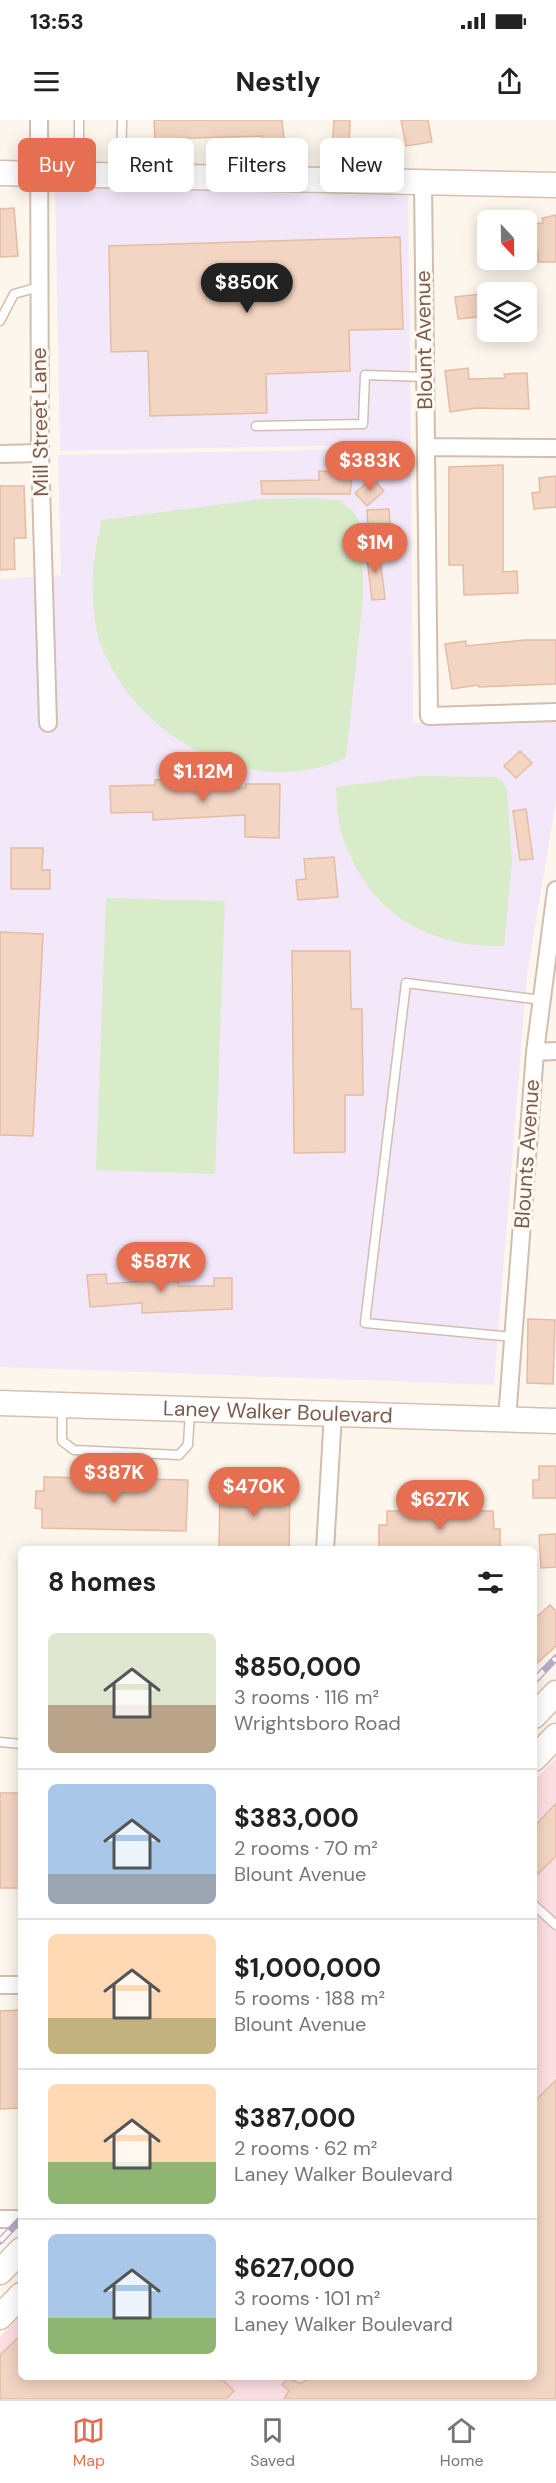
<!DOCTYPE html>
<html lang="en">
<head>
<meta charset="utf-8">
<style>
  :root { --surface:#fff; --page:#f2f2f2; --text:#222; --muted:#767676; --line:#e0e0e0; --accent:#e76f51 }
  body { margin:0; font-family:"DM Sans",sans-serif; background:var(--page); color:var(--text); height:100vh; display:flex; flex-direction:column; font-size:22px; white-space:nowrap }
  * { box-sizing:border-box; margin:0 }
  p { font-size:20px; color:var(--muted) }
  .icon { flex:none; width:33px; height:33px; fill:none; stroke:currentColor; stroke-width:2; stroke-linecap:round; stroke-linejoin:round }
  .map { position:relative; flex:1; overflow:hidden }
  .sheet { position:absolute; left:18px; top:1426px; width:519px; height:834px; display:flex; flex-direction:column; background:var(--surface); border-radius:9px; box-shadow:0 3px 15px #0003 }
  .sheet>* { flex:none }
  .top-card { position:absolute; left:18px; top:18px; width:520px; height:54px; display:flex; gap:12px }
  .needle { width:39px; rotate:158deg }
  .controls { position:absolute; left:477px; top:90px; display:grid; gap:12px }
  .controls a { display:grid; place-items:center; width:60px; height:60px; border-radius:9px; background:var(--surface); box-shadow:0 3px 15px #0003; font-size:30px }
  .price { position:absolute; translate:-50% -51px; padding:0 14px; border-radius:21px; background:var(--accent); color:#fff; font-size:20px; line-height:39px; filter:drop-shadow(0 2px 3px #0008) }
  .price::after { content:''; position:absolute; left:50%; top:36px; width:18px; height:14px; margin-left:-9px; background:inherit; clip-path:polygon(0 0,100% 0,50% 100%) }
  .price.on { background:#222; color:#fff }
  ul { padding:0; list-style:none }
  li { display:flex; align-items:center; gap:18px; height:150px; padding:0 30px }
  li+li { border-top:2px solid var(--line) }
  li span { display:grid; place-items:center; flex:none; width:168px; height:120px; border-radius:9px; color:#555 }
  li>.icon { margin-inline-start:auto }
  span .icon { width:72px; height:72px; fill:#fffc; stroke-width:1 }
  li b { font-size:26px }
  h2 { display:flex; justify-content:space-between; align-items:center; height:72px; padding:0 30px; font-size:26px }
  .pill { padding:0 21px; border-radius:9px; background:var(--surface); box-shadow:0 3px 15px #0003; font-size:21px; line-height:54px }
  .pill.on { background:var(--accent); color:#fff }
  .status { display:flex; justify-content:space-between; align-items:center; height:42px; padding:0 30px; background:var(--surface); direction:ltr }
  .status svg { height:16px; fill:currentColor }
  header { display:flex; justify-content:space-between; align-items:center; height:78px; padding:0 30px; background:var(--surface); font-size:27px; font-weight:700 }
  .menu { display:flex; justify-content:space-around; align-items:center; height:84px; border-top:2px solid var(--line); background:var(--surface); font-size:16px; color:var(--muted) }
  .menu a { display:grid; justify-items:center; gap:3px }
  .menu .on { color:var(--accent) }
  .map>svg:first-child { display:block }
  .education { fill:#f3e8fa }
  .medical { fill:#fbdfe3 }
  .green { fill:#d8ecc9 }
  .building { fill:#f3d5c3; stroke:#e6bba3; stroke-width:1.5 }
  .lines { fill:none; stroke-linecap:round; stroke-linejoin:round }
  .lane-casing { stroke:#d1beb0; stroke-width:11 }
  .street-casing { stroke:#d1beb0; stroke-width:20 }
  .secondary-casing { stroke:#d6c0b0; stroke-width:27 }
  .lane { stroke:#fff; stroke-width:8 }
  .street { stroke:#fff; stroke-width:16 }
  .secondary { stroke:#fff; stroke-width:24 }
  .rail-casing { stroke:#b9a8c9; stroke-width:7 }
  .rail { stroke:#fffaf3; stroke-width:4.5; stroke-dasharray:14; stroke-linecap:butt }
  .labels { text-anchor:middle; stroke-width:6; stroke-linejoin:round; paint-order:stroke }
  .street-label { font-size:21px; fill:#7a5c4d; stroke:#fffaf3 }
</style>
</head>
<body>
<div class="status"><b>13:53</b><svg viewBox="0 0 49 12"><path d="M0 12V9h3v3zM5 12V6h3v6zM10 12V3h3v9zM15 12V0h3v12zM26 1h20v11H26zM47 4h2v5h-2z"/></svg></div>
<header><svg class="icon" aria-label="menu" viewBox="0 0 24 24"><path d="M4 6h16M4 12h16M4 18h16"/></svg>Nestly<svg class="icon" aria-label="share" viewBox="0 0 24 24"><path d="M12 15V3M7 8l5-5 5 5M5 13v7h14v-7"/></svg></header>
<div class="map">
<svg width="556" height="2279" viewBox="0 0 556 2279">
  <rect width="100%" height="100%" fill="#fdf6ec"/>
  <path class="education" d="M55 66 408 76 411 324 60 331Z
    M411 328 413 603 556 600V681L527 855 494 1265 0 1247V459L61 455 58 335Z"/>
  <path class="medical" d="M556 1638V2279H0V2217L21 2195V2258H534V1661Z"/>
  <path class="green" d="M310 378 339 380 353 391 363 409V479L346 638C262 677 160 630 115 554 108 541 100 527 97 512 90 475 92 436 102 400L262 379Z
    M421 656 495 657 501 660 507 669 512 742 504 826C422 828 363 788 340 708 337 695 337 680 336 667Z
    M106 778 225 781 215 1054 96 1050Z"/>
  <path class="building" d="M154 0H282L284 19 262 21V16L155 19Z
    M334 0H350L349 30 332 29Z
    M401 0H428L432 22 406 26Z
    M14 88 18 136 0 137V89Z
    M556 95V142H538V132L526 133V104L543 103 542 98Z
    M400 117 403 209 349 210 350 251 266 254 267 293 150 296 148 231 111 232 109 126Z
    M488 173V196L458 199 455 177Z
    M468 248 469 259 505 258 504 254 527 253 529 289 476 288 450 292 445 251Z
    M503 345V452L517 451 518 473 464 475 463 445H449V347Z
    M319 351 352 353 350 374H262L261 361 319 360Z
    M556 356V387L534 389 532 373 540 372 539 358Z
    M372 358 384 371 367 386 355 373Z
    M0 366H24L26 418H14L15 449 0 450Z
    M389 389 391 421 369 423 367 390Z
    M379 429 385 479 372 480 366 430Z
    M525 520H556V564L479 567 478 565 452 569 445 524 466 521V526Z
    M520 631 532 643 516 658 504 646Z
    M197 658 198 669 245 668 246 664H280L279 718 245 717V695L153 700V692L111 693 110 666 155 665V660Z
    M526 689 533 739 520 740 513 691Z
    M11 728H43L42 750H50V769H11Z
    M334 737 338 777 298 780 296 760 306 759 304 739Z
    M0 812 43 814 33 1016 0 1015Z
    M292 831H350L351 889H362L363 975H345V1032L294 1033Z
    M177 1150 179 1166H214V1158H232V1189L142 1193V1183L90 1187 87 1155 106 1154 107 1164 140 1161 139 1153Z
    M528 1199 555 1200 553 1264 527 1263Z
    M539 1346H556V1378H533V1360H539Z
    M44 1357 188 1360 186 1411 42 1408V1389L35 1388 36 1371H44Z
    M220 1365 290 1366 289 1430H219Z
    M387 1391H493L494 1409H500V1430L379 1429V1405H387Z
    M556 1414V1447L541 1448 539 1415Z
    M550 1485 556 1491V1526L534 1546V1499Z
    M0 1673H21V1768H0Z
    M556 1683V1736L534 1758V1707Z
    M21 1890V1988L0 1989V1891Z
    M556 1960V2279H284L289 2271 282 2265 288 2258 301 2264 308 2258H534V1982Z
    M21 2215V2258H221L234 2271 226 2279H0V2235Z"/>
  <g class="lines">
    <g class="lane-casing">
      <path id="lane" d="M79 0V18
        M121 54 122 0
        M0 201 14 174 39 167
        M256 306 363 304 365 255 425 257
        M513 1217 365 1203 406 863 542 880
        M62 1286V1321L74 1330 179 1335 188 1325 190 1290
        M0 1622 21 1624
        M534 1785 556 1805"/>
    </g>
    <g class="street-casing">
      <path id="street" d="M39 0 40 333 48 603
        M423 61 429 596 556 592
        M426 327 556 328
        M0 334 40 333
        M535 932 556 931
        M507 1299 535 932 556 770
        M325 1430 333 1294
        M0 1865H21
        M0 2099H21"/>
    </g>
    <g class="secondary-casing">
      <g id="secondary">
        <path d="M0 53 556 65"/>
        <path id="s1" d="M0 1283 556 1301"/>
        <path d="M534 1596 556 1573"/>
        <path d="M534 1639 556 1616"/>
        <path d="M0 2152 21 2130"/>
        <path d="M0 2197 21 2175"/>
      </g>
    </g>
    <use href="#lane" class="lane"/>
    <use href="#street" class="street"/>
    <use href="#secondary" class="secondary"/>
    <g class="rail-casing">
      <path id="rail" d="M534 1561 556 1538
        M0 2121 21 2099"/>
    </g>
    <use href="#rail" class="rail"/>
  </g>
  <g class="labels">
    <g class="street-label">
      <text transform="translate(424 220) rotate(-91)" y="7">Blount Avenue</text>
      <text transform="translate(40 302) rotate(-91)" y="7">Mill Street Lane</text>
      <text transform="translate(527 1034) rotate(-86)" y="7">Blounts Avenue</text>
      <text dy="7" stroke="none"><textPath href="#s1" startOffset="278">Laney Walker Boulevard</textPath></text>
    </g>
  </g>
</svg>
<div class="controls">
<a><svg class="needle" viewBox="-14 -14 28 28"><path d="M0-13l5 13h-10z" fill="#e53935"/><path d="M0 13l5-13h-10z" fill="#767676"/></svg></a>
<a><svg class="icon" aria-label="layers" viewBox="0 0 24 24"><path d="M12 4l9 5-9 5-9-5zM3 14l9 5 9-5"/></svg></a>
</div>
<b class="price on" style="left:247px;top:194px">$850K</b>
<b class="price" style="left:370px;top:372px">$383K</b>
<b class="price" style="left:375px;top:454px">$1M</b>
<b class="price" style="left:203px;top:683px">$1.12M</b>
<b class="price" style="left:161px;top:1173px">$587K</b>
<b class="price" style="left:114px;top:1384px">$387K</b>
<b class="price" style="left:254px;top:1398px">$470K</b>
<b class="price" style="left:440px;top:1411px">$627K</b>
<div class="top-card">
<a class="pill on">Buy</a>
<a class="pill">Rent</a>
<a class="pill">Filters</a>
<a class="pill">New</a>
</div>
<section class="sheet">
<h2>8 homes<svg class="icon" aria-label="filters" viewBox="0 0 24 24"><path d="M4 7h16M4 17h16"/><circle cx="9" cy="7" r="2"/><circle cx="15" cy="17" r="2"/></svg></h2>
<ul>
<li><span style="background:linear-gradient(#dfe7d0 60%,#b9a48a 0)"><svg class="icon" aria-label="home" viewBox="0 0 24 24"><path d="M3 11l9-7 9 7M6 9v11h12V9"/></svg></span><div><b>$850,000</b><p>3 rooms · 116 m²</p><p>Wrightsboro Road</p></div></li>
<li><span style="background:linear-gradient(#a9c7e8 75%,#9aa5b1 0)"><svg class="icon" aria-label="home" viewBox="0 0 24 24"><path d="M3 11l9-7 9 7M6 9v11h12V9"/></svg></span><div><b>$383,000</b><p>2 rooms · 70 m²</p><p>Blount Avenue</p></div></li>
<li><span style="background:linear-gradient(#ffd9b3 70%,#c2b280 0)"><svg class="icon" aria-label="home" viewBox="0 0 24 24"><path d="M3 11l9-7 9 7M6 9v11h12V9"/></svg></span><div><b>$1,000,000</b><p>5 rooms · 188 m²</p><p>Blount Avenue</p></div></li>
<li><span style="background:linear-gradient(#ffd9b3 65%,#8fb573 0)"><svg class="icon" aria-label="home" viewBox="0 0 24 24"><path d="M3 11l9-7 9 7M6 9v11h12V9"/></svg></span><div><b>$387,000</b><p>2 rooms · 62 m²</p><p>Laney Walker Boulevard</p></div></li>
<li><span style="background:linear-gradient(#a9c7e8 70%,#8fb573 0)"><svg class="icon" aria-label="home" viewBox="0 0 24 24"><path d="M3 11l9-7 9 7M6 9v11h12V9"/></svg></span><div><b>$627,000</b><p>3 rooms · 101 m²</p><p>Laney Walker Boulevard</p></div></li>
</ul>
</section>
</div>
<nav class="menu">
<a class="on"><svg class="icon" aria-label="map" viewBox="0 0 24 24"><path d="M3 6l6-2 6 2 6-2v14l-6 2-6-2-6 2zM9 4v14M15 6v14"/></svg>Map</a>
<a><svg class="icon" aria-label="saved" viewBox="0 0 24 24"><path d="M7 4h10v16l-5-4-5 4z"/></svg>Saved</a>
<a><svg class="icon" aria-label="home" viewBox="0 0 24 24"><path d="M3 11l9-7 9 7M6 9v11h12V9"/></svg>Home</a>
</nav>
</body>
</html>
